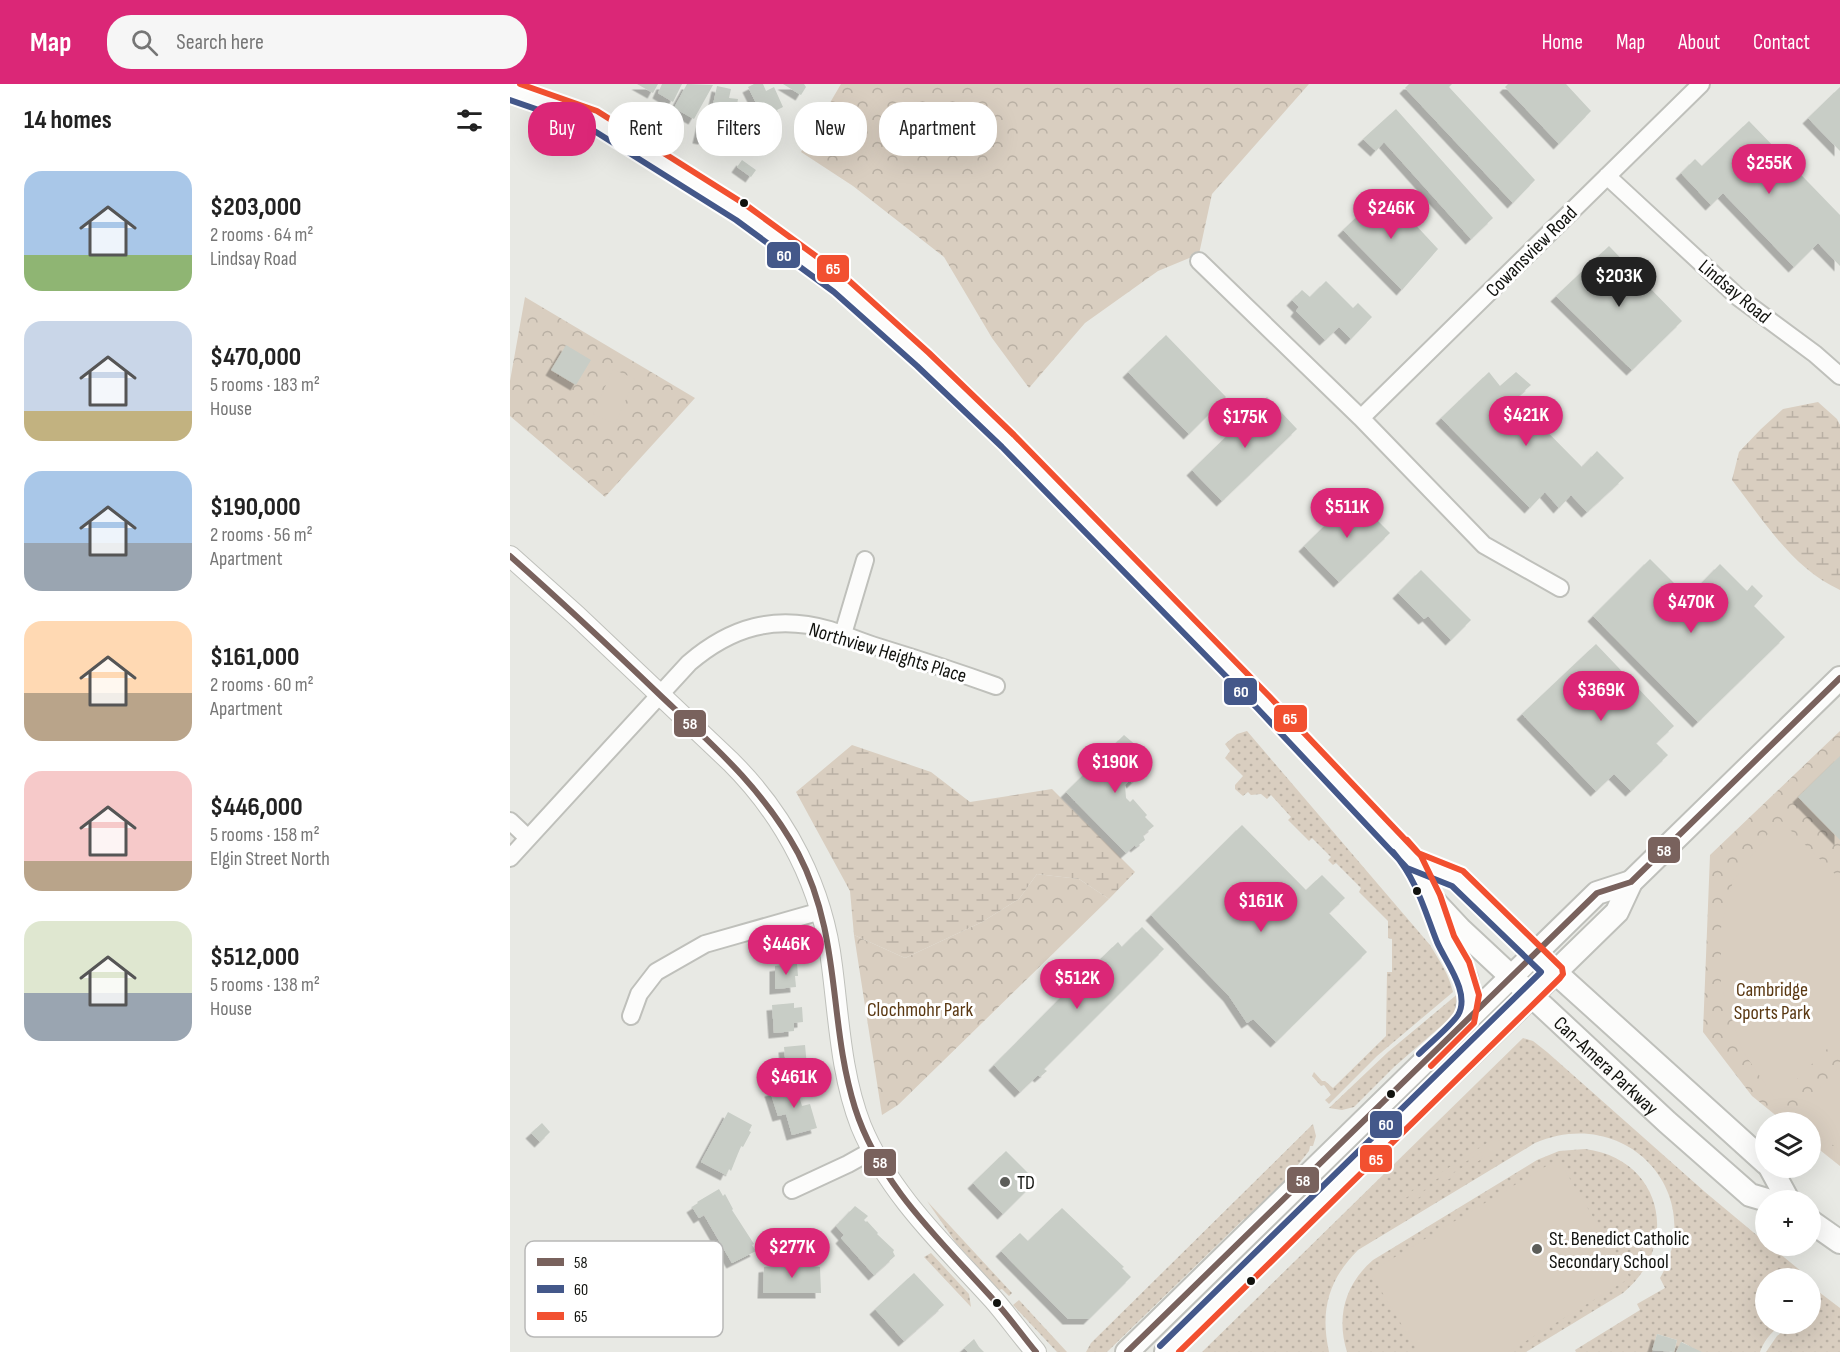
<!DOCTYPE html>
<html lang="en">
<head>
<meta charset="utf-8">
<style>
  :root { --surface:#fff; --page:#f6f6f6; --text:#222; --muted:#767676; --accent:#db2777 }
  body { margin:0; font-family:"Sofia Sans Condensed",sans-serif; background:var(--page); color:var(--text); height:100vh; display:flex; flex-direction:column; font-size:22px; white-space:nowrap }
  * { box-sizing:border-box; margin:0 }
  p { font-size:20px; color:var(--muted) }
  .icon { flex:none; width:33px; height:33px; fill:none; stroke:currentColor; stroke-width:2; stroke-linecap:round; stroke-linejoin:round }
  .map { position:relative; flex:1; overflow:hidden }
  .drawer { display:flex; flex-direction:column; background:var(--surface); width:510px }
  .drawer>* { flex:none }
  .banner { position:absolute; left:18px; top:18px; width:570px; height:54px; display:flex; gap:12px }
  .fabs { position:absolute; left:1245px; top:1028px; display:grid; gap:12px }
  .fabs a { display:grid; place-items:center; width:66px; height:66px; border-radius:50%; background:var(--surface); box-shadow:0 6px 24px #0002; font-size:30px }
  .price { position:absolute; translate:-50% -51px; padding:0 14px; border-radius:21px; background:var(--accent); color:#fff; font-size:20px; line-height:39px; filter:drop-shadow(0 2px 3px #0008) }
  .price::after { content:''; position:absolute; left:50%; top:36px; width:18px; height:14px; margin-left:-9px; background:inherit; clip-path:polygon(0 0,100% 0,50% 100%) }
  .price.selected { background:#222; color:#fff }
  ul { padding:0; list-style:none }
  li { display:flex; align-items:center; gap:18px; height:150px; padding:0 24px }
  li span { display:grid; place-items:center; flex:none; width:168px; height:120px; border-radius:18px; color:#555 }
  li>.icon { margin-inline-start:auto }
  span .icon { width:72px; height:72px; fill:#fffc; stroke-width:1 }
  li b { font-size:26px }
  h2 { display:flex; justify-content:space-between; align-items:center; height:72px; padding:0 24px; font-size:26px }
  .tag { padding:0 21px; border-radius:24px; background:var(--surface); box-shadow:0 6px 24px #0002; font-size:21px; line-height:54px }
  .tag.selected { background:var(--accent); color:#fff }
  header { display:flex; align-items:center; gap:36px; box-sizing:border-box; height:84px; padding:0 30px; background:var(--accent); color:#fff }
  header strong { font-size:28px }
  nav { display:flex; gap:33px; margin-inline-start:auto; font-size:21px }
  .search { width:420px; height:54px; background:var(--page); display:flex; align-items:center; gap:15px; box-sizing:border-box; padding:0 21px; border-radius:24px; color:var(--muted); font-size:22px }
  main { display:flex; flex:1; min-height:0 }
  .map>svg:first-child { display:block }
  .grass { fill:url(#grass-dots) }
  .forest { fill:url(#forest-crowns) }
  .wetland { fill:url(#wetland-marsh) }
  .pitch { fill:#d9cec0 }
  .building { fill:#c8cdc6; filter:url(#shadow) }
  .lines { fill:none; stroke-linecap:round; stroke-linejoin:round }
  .minor-casing { stroke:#bfc0bb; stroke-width:20 }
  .tertiary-casing { stroke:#bfc0bb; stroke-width:22 }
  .secondary-casing { stroke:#bfc0bb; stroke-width:26 }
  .minor { stroke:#fcfcfb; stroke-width:16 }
  .tertiary { stroke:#fcfcfb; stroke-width:20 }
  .secondary { stroke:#fcfcfb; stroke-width:22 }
  .bus-1-casing { stroke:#fff; stroke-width:10 }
  .bus-2-casing { stroke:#fff; stroke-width:10 }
  .bus-3-casing { stroke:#fff; stroke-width:10 }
  .bus-1 { stroke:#79625d; stroke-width:6 }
  .bus-2 { stroke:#44588a; stroke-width:6 }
  .bus-3 { stroke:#f25030; stroke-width:6 }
  .bus-dot { fill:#11120e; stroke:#fff; stroke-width:2 }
  .poi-dot { fill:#5c5d59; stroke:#fff; stroke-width:2 }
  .labels { text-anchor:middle; stroke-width:6; stroke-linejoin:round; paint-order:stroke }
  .street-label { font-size:20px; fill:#11120e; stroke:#fff }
  .park-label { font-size:20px; fill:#5a3812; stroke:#fff }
  .poi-label { font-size:20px; fill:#11120e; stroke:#fff; text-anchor:start }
  .key { fill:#fff; stroke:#b8b8b7; stroke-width:1.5 }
  .key-label { font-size:16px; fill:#11120e }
  .line-badge { stroke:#fff; stroke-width:2 }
  .badge-label { font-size:16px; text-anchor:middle; font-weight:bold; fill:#fff }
</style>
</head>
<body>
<header>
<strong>Map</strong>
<div class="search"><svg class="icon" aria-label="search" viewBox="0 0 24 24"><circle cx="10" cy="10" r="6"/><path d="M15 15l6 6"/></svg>Search here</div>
<nav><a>Home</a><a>Map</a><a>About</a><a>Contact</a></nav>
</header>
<main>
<section class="drawer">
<h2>14 homes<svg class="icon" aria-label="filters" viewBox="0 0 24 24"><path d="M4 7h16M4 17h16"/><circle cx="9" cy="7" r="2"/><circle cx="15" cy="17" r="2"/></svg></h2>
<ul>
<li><span style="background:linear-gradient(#a9c7e8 70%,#8fb573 0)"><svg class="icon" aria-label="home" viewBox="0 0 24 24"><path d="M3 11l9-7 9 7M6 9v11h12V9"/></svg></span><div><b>$203,000</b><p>2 rooms · 64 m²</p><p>Lindsay Road</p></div></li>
<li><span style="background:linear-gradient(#c9d6e8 75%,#c2b280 0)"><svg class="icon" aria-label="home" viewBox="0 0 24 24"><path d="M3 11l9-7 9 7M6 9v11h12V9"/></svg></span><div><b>$470,000</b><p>5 rooms · 183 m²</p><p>House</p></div></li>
<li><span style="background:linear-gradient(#a9c7e8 60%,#9aa5b1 0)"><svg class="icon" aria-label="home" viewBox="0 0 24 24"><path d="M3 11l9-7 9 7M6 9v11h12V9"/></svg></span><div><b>$190,000</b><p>2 rooms · 56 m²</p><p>Apartment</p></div></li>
<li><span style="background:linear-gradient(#ffd9b3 60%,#b9a48a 0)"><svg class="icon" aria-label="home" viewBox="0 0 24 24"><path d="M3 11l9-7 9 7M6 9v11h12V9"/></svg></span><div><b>$161,000</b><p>2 rooms · 60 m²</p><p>Apartment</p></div></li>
<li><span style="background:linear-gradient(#f6c9c9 75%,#b9a48a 0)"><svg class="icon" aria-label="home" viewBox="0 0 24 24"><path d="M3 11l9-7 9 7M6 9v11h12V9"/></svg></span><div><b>$446,000</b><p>5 rooms · 158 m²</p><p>Elgin Street North</p></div></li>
<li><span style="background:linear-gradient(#dfe7d0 60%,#9aa5b1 0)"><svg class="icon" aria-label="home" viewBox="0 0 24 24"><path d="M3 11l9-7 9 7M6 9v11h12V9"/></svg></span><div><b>$512,000</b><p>5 rooms · 138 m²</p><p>House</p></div></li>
</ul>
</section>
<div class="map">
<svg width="1330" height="1268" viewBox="0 0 1330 1268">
  <defs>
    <pattern id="grass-dots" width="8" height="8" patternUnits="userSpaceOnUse" patternTransform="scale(1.5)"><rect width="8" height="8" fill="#d9cec0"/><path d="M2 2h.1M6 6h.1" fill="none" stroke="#b9b0a4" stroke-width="1.8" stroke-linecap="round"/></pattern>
    <pattern id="forest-crowns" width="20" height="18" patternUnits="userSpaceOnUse" patternTransform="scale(1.5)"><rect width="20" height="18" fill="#d9cec0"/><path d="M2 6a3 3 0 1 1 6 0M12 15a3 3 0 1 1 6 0" fill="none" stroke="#b9b0a4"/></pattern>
    <pattern id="wetland-marsh" width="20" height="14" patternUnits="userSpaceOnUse" patternTransform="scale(1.5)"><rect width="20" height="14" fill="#d9cec0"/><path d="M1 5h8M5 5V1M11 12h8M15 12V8" fill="none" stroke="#b9b0a4"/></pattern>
    <filter id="shadow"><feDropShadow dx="-5.5" dy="5.5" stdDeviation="0" flood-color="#0004"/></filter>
  </defs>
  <rect width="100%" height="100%" fill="#e8e9e4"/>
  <path class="grass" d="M737 647 920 861C929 876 939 890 943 908L867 972 819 1020 815 1016 821 1011 814 1001 811 1002 802 992 804 988 812 997H815L823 1004 876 952 877 888H882V855L878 854V837L849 808 851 804 826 779 823 781 818 776 821 773 802 754 799 757 778 736 781 733 761 711 757 715 751 710 741 711 738 708 733 712 725 705V701L733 692 715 674 720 667 715 660 727 650Z
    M950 908 945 930 884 983 844 1023 832 1026 819 1024 878 968Z
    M1013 954 1023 957 1037 968 1195 1108 1255 1158 1256 1161H1259L1297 1192V1194H1256V1239H1274C1263 1246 1254 1256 1250 1268H1190L1172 1258 1166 1268H1164L1167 1256 1147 1250 1142 1268H1066L1065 1266 1130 1226 1127 1220 1155 1204 1150 1194C1199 1108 1115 1020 1025 1059L848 1166C818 1196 810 1227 819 1268H692Z
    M803 1040 806 1052 803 1062H800L799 1067 771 1102 736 1136 734 1135 597 1268H576L581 1259Z
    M1075 1065C1153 1075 1171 1161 1113 1209L1016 1268H837C826 1233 835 1200 863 1176L1027 1076 1049 1067Z
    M417 1117 502 1209 499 1212 492 1205 489 1206 446 1159Z
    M421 1169 459 1210 461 1223 414 1173Z
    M1301 1202 1330 1224V1268H1256L1267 1252 1284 1239H1300Z
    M509 1216 557 1268H547L503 1221Z"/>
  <path class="forest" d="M331 0H799L702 110 689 170 648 187 575 239 519 304 482 254 434 173 343 102 291 68Z
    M15 213 185 314 95 413 0 332V297Z
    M1330 647V1082L1301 1059 1300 1038H1274L1242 1012 1193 948 1200 771Z
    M527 790 569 795 599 815 388 1021 372 1031 344 851 395 874 472 838 509 815Z"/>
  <path class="wetland" d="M1308 318 1327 335 1330 341V506C1282 484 1254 437 1222 396L1229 368 1251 345 1273 325Z
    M342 661 421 688 460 718 542 705 625 788 599 815 569 795 527 790 509 815 472 838 395 874 344 851 340 807 286 708Z"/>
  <path class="pitch" d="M103 285 125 295 105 340 83 330Z
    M1269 735 1330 795V952L1266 1016 1232 966 1211 902V844L1223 797Z
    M1330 982V1066L1301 1046 1300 1038H1289L1282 1033Z
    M985 1054 990 1057 991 1064 983 1072 975 1073 892 1124 891 1121 973 1071 972 1068 889 1118 888 1116Z
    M1048 1075 1120 1194 998 1268H908L860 1188Z"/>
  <path class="building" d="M127 0H148L143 9Z
    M152 0H172L163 18 148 9Z
    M177 0 203 1 184 35 164 24Z
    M244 0H253L256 7 264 3 273 23 253 33 238 3Z
    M273 0H294L296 3 291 11Z
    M899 0H942L939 3 1025 96 1003 119 895 4Z
    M998 0H1056L1081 27 1049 60 995 3Z
    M207 2 221 5 219 14 228 15 221 55 195 49 194 55 188 54 193 33 200 35Z
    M1330 3V67L1298 34Z
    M886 25 983 134 961 155 874 58 866 67 853 55Z
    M1239 37 1330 131V182L1308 159 1284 183 1213 109 1201 121 1171 89 1185 75 1192 82Z
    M232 76 246 86 241 93 227 83Z
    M874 107 928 165 892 206 833 146Z
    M1099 162 1172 237 1122 286 1046 212Z
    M816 197 843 224 848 219 862 233 841 255 829 243 815 256 786 227 789 223 782 216 792 206 800 213Z
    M656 251 716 313 679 350 618 288Z
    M56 261 81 276 66 301 41 286Z
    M979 288 990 302 1006 288 1021 301 1005 315 1072 383 1087 367 1114 394 1077 428 1061 411 1049 424 1035 408 1020 424 931 334Z
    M757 313 787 345 712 417 682 386Z
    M844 413 880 449 829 498 794 462Z
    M1140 475 1178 513 1210 480 1237 507 1242 501 1253 512 1244 522 1275 553 1188 638 1083 532Z
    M911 486 961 536 941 556 918 532 914 535 888 509Z
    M1086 560 1164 642 1146 659 1158 671 1121 707 1104 690 1086 707 1012 630Z
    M614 651 635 669 633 670 639 677 634 682 637 684 622 699 620 696 615 701 616 714 620 718 623 715 637 731 635 733 644 742 633 751 635 756 626 763 625 761 616 769 556 708Z
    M1330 672V756L1288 713Z
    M732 741 796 806 812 791 835 814 819 829 857 868 766 958 743 935 737 939 719 912 641 831Z
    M632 843 654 865 534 985 537 987 530 993 528 991 510 1008 484 981 568 896 577 906 586 897 577 888 608 858 612 863Z
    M287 879 288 892H285L286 903 265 905V882Z
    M284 919V924L292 923 293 938 284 939V947L264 949 262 921Z
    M295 961 297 982 276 984 274 963Z
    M285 1000 292 1022 300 1020 307 1044 282 1051 276 1030 268 1032 260 1007Z
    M218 1028 242 1041 239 1047 241 1048 233 1063 231 1062 221 1087 219 1085 216 1091 191 1078Z
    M32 1039 40 1048 30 1058 21 1049Z
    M496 1067 526 1097 493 1130 463 1099Z
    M209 1105 213 1112 215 1110 223 1125 222 1126 244 1160 242 1161 246 1167 222 1179 194 1131 189 1134 182 1123 188 1119 187 1118Z
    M345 1122 358 1132 354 1136 356 1138 357 1137 368 1149 367 1150 384 1166 383 1168 385 1172 364 1191 331 1154 334 1151 326 1142Z
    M552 1124 614 1183 612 1184 621 1193 579 1235H558L491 1167 510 1149 518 1157Z
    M277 1180V1183H287L288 1180 310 1183 311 1209H253L254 1183Z
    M404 1189 434 1221 394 1257 365 1225Z
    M1147 1250 1167 1256 1164 1268 1142 1266Z
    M464 1255 469 1263 474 1268H458L454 1264Z
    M1171 1258 1192 1268H1166Z"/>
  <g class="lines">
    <g class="minor-casing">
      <path id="minor" d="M1097 92 1228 213 1305 270 1330 292
        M689 177 851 334 974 461 1050 504
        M851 334 1191 0
        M333 550 355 476
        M0 737 18 754
        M0 774 179 579C221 543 265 530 320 546 336 551 351 558 368 563 407 575 447 588 486 602
        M121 932 129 910 146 888 195 860 311 827
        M282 1106 338 1080 363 1066"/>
    </g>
    <g class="tertiary-casing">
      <path id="tertiary" d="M0 472 67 532 221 678C276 733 313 804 322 882 329 936 331 991 351 1042 379 1110 435 1162 483 1215 498 1232 511 1251 526 1268"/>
    </g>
    <g class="secondary-casing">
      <g id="secondary">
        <path id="s1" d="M0 6 82 35 231 129 330 201 413 275 498 357 753 618 903 777 922 815 950 845 1157 1038 1240 1111 1257 1116"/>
        <path d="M903 777 947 794 1025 870 1256 1079"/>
        <path d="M925 824 936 856 956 894 960 912 957 934"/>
        <path d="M1260 1083 1278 1116"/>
        <path d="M1300 1137 1330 1158"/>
        <path d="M617 1268 1087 809 1121 798"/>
        <path d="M656 1268 1107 828 1121 798 1330 594"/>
      </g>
    </g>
    <use href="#minor" class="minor"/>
    <use href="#tertiary" class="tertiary"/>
    <use href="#secondary" class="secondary"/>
    <g class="bus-1-casing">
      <path id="bus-1" d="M0 472C52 518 102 565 152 613 203 661 254 706 288 769 332 853 318 938 345 1024 369 1100 430 1156 482 1214 498 1231 511 1250 526 1268
        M617 1268 1087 809 1121 798 1330 594"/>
    </g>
    <g class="bus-2-casing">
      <path id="bus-2" d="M0 16 78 43 226 136 324 208 407 282 492 363 747 624 897 784 942 802 1031 888 650 1262
        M883 768C907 796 914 825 927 858 935 877 961 909 948 931 941 942 919 960 909 970"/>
    </g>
    <g class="bus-3-casing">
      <path id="bus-3" d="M10 0 87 27 236 121 336 194 419 269 504 351 759 612 908 769 953 787 1052 884 1053 890 1050 894 669 1268
        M897 756 911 772 930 811 944 852 959 878 969 911 964 939 921 982"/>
    </g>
    <use href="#bus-1" class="bus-1"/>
    <use href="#bus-2" class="bus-2"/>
    <use href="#bus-3" class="bus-3"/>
  </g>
  <g class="bus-dot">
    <circle cx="234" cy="119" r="5"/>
    <circle cx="907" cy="807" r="5"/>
    <circle cx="881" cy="1010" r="5"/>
    <circle cx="741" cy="1197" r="5"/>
    <circle cx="487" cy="1219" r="5"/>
  </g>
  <g class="poi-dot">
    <circle cx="495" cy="1098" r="6"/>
    <circle cx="1027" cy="1165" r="6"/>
  </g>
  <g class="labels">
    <g class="street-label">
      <text transform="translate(1021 167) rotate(-45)" y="7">Cowansview Road</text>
      <text transform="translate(1225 207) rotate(40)" y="7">Lindsay Road</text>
      <text transform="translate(378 568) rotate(17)" y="7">Northview Heights Place</text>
      <text dy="7" stroke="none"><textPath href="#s1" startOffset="1482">Can-Amera Parkway</textPath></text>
    </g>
    <g class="park-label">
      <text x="1262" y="912">Cambridge<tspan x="1262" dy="23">Sports Park</tspan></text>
      <text x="410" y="932">Clochmohr Park</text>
    </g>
    <g class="poi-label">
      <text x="507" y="1105">TD</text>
      <text x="1039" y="1161">St. Benedict Catholic<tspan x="1039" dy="23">Secondary School</tspan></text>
    </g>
  </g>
  <rect x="15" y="1157" width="198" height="96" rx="9" class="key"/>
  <rect x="27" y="1174" width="27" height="8" fill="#79625d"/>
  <rect x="27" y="1201" width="27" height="8" fill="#44588a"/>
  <rect x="27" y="1228" width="27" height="8" fill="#f25030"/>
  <g class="key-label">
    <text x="64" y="1184">58</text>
    <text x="64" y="1211">60</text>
    <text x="64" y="1238">65</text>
  </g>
  <g class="line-badge">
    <rect x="256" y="157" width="35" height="28" rx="6" fill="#44588a"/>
    <rect x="306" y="170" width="34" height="29" rx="6" fill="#f25030"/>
    <rect x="713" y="593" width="35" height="29" rx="6" fill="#44588a"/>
    <rect x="763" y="620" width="35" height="29" rx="6" fill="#f25030"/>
    <rect x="163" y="625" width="34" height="29" rx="6" fill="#79625d"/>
    <rect x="1137" y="752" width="34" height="28" rx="6" fill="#79625d"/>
    <rect x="859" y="1026" width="34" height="29" rx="6" fill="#44588a"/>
    <rect x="849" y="1060" width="34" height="29" rx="6" fill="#f25030"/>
    <rect x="353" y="1064" width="34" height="29" rx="6" fill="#79625d"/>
    <rect x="776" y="1082" width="34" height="28" rx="6" fill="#79625d"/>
  </g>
  <g class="badge-label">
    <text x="274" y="177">60</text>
    <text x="323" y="190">65</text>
    <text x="731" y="613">60</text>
    <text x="780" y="640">65</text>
    <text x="180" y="645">58</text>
    <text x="1154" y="772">58</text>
    <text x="876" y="1046">60</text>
    <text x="866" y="1081">65</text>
    <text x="370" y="1084">58</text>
    <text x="793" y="1102">58</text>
  </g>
</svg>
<div class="fabs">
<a><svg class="icon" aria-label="layers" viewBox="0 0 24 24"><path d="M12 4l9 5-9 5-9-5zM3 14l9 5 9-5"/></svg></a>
<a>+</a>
<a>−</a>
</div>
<b class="price" style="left:1259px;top:111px">$255K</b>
<b class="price" style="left:881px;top:156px">$246K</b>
<b class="price selected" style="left:1109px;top:224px">$203K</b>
<b class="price" style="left:1016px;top:363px">$421K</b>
<b class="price" style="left:735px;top:365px">$175K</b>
<b class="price" style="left:837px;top:455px">$511K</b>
<b class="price" style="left:1181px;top:550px">$470K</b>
<b class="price" style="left:1091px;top:638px">$369K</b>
<b class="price" style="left:605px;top:710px">$190K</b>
<b class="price" style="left:751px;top:849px">$161K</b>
<b class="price" style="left:276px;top:892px">$446K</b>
<b class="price" style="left:567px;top:926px">$512K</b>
<b class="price" style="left:284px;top:1025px">$461K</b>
<b class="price" style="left:282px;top:1195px">$277K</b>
<div class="banner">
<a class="tag selected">Buy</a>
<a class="tag">Rent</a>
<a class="tag">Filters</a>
<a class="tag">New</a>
<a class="tag">Apartment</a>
</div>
</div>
</main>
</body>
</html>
